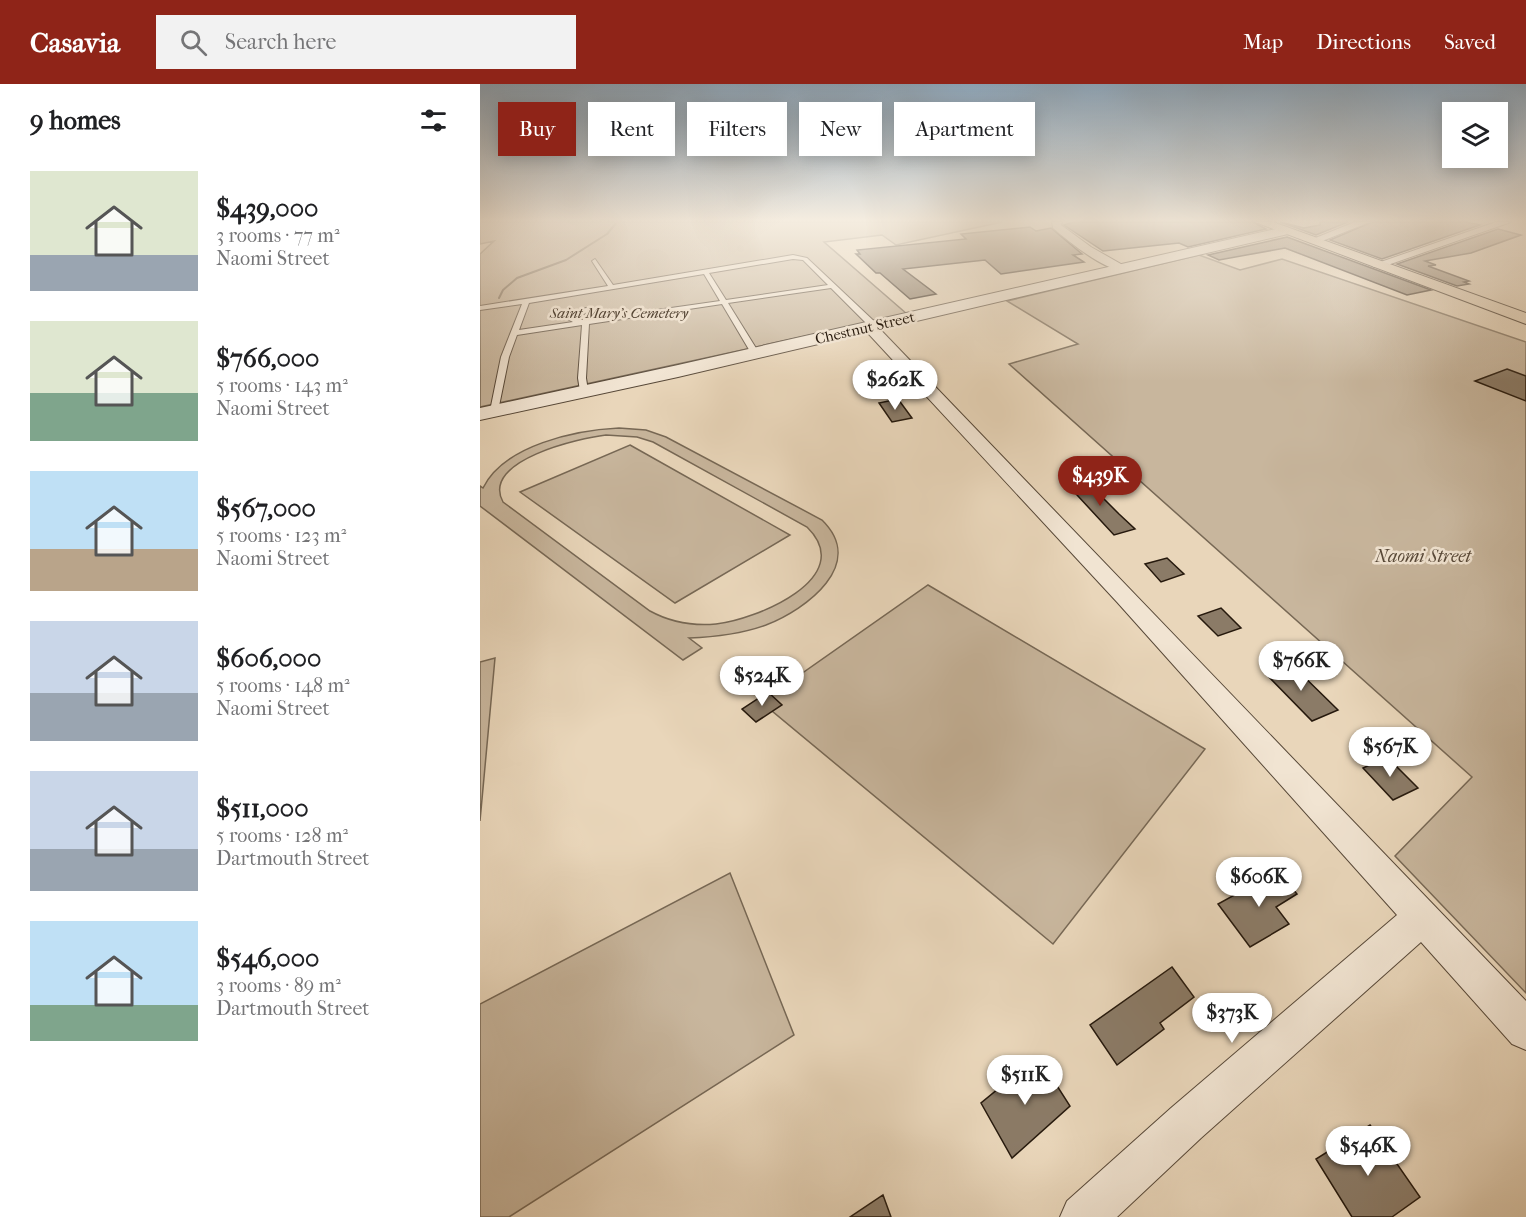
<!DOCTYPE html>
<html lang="en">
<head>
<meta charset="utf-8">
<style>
  :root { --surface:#fff; --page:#f2f2f2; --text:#202124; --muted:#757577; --accent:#8f2418 }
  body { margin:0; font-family:"IM FELL French Canon",serif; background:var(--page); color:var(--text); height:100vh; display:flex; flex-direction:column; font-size:22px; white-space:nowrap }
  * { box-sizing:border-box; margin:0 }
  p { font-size:20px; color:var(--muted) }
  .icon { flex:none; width:33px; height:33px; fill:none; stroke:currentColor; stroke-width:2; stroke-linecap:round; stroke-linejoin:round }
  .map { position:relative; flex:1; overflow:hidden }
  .details { display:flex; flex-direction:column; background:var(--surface); width:480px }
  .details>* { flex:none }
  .hud { position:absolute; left:18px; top:18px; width:570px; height:54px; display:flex; gap:12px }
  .fabs { position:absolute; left:962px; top:18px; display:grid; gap:12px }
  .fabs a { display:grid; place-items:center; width:66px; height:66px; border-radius:0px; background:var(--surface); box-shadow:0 3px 15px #0003; font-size:30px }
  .price { position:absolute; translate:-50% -51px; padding:0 14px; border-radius:21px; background:#fff; color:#222; font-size:20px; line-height:39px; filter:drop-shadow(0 2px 3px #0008) }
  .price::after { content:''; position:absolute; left:50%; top:36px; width:18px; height:14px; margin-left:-9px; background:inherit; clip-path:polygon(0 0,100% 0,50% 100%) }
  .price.active { background:var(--accent); color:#fff }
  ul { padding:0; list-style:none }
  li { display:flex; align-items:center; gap:18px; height:150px; padding:0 30px }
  li span { display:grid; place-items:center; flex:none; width:168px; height:120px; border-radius:0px; color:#555 }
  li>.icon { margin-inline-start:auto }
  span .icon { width:72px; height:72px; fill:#fffc; stroke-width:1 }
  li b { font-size:26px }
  h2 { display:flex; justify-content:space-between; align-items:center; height:72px; padding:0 30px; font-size:26px }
  .chip { padding:0 21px; border-radius:0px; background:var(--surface); box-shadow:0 3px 15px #0003; font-size:21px; line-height:54px }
  .chip.active { background:var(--accent); color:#fff }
  header { display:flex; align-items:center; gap:36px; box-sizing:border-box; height:84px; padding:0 30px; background:var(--accent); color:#fff }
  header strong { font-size:28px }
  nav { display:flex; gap:33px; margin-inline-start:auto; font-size:21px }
  .search { width:420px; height:54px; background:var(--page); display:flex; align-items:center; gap:15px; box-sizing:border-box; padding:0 21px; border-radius:0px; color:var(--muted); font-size:22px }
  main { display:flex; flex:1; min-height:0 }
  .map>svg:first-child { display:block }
  .green { fill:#c8b69d; stroke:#776855; stroke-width:1.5; fill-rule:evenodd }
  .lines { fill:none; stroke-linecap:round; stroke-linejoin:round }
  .stream { stroke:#736451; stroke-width:2 }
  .building { fill:#8b7b67; stroke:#26190d; stroke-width:1.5 }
  .service-casing { stroke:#574838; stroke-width:2 }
  .minor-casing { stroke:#574838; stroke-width:2 }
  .tertiary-casing { stroke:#574838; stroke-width:2 }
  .primary-casing { stroke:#26190d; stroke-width:2 }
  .service { fill:#f1e4d2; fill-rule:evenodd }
  .minor { fill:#f1e4d2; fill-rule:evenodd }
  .tertiary { fill:#f1e4d2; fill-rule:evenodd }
  .primary { fill:#e9d6ba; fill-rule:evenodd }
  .labels { text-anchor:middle; stroke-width:5; stroke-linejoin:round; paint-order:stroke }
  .far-park-label { font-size:15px; font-style:italic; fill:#574838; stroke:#f1e4d2 }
  .far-street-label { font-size:15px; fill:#26190d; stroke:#f1e4d2 }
  .park-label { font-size:18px; font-style:italic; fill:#574838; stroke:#f1e4d2 }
</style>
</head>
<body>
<header>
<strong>Casavia</strong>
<div class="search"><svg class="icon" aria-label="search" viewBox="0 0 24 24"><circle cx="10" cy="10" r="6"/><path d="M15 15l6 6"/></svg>Search here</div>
<nav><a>Map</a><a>Directions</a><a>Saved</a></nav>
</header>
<main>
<section class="details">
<h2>9 homes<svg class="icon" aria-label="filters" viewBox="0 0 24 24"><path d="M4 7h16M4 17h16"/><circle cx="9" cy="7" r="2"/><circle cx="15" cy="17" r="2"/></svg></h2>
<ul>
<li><span style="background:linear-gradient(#dfe7d0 70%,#9aa5b1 0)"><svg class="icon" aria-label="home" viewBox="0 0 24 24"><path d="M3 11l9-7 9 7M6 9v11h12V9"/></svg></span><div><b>$439,000</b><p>3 rooms · 77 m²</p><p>Naomi Street</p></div></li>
<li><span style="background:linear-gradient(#dfe7d0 60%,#7fa58c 0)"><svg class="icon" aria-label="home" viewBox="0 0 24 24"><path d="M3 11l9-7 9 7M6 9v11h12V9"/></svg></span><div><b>$766,000</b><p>5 rooms · 143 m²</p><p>Naomi Street</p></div></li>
<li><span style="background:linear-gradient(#bfe0f5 65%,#b9a48a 0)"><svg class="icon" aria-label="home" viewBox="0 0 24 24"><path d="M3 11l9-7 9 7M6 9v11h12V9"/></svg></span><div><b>$567,000</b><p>5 rooms · 123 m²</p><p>Naomi Street</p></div></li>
<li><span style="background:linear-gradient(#c9d6e8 60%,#9aa5b1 0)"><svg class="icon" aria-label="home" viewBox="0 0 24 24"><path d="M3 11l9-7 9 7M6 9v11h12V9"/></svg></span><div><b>$606,000</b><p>5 rooms · 148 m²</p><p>Naomi Street</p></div></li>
<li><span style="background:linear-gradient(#c9d6e8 65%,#9aa5b1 0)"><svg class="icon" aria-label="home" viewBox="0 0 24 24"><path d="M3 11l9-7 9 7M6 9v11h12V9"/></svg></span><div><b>$511,000</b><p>5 rooms · 128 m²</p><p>Dartmouth Street</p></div></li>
<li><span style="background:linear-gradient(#bfe0f5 70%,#7fa58c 0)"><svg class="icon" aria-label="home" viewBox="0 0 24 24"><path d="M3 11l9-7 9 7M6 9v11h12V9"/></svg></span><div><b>$546,000</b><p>3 rooms · 89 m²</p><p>Dartmouth Street</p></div></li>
</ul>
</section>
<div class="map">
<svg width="1046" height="1133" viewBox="0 0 1046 1133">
  <rect width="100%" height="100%" fill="#e9d6ba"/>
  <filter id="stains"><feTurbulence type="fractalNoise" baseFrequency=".00333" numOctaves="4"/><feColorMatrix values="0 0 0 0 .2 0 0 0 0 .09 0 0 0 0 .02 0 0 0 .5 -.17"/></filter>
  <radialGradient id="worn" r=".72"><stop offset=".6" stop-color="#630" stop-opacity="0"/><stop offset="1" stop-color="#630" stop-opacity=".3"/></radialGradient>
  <path class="green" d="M0 138H522L416 161 402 151 344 158 427 230 0 323V170L14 157 0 160Z
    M719 171 760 186 802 175 1046 258V909L915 772 992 693 529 280 598 260 527 217Z
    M139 344 166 346 186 353 342 436C387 480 327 525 286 541 261 550 235 553 209 554L222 564 203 576 0 422V402L3 404C24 361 96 346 139 344ZM126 351 157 353 173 358 327 443C379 494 275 536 236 540 213 542 190 538 170 527L23 418C0 376 101 354 126 351Z
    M150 361 310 451 195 519 40 408Z
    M448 501 725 665 573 860 281 618Z
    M15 574 0 737V578Z
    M250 789 314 951 29 1133H0V920Z"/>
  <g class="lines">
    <path class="stream" d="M19 214 23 206 37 194 86 176 127 150 137 138"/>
  </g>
  <path class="building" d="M594 138H773L786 145 708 163 699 159 623 167 584 141Z
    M800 138 824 144 840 141V138H868L836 151Z
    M892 138H986L1000 141 902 175 850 156Z
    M550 143 556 147 571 144 602 170 593 171 604 178 521 190 505 176 423 185 456 210 430 215 400 189H396L376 170H380L377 166 486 155 481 150Z
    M1018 145 1041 151 991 169 945 177 956 181 948 182 989 197 984 198 989 200 977 202 917 180Z
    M807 153 894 185 951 206 927 211 805 164 739 176 728 171Z
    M1027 285 1046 292V317L995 297Z
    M418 315 432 334 412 338 399 319Z
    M603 394 639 430 655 445 634 451 585 398Z
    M687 474 704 490 681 498 665 480Z
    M741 524 761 544 738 552 718 532Z
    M810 579 858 626 832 637 785 589Z
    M288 608 302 621 276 638 262 625Z
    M907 673 938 704 913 716 883 684Z
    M798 787 817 810 796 823 809 840 770 863 738 820Z
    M692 883 714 913 680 939 684 945 637 981 610 941Z
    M558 972 590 1022 532 1074 501 1019Z
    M890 1041 940 1113 912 1133H872L836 1075Z
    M403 1111 411 1133H370Z"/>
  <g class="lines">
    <g class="service-casing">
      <path id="service" d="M313 171 327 174 397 240V244H391L351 204 248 219 279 269 275 271 271 269 242 220 109 240 106 294 108 307 104 310 100 307 98 294 102 241 37 251 29 273 18 327 14 330 10 327 21 273 42 220 0 226V222L128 202 112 177 115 175 133 201ZM313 175 323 176 348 201 246 216 229 189ZM224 190 240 217 121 234 126 227 106 224 90 230 88 235 93 238 39 246 49 219ZM107 228 118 229C111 236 105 238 96 234Z"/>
    </g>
    <g class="minor-casing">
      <path id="minor" d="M572 138H582L581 141 611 163 648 184 646 186C628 190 587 156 573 144Z
        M875 138H890L837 159 828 157Z
        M1016 138H1031L902 183H894L892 181Z
        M390 239 395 240 1046 917V966L1032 960 941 858 721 1054 637 1133H580L587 1117 691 1024 917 831 637 518 385 246 383 243 385 240Z"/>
    </g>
    <g class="tertiary-casing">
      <path id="tertiary" d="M804 143 808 144 810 147 808 150 198 293 0 336V324L198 281Z"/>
    </g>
    <g class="primary-casing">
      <path id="primary" d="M775 138H793L1046 229V240Z"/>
    </g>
    <use href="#service" class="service"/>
    <use href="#minor" class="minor"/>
    <use href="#tertiary" class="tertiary"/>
    <use href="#primary" class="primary"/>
  </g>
  <linearGradient id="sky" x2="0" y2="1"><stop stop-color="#8ea8be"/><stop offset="0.46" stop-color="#f5ede0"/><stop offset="1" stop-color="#f5ede0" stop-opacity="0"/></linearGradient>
  <rect width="1046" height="297" fill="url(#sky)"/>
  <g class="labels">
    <g class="far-park-label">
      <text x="139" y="234">Saint Mary's Cemetery</text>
    </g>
    <g class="far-street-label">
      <text transform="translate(385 244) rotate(-13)" y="5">Chestnut Street</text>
    </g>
    <g class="park-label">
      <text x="943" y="478">Naomi Street</text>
    </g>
  </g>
  <rect width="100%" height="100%" filter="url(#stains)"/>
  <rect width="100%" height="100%" fill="url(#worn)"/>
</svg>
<div class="fabs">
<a><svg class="icon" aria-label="layers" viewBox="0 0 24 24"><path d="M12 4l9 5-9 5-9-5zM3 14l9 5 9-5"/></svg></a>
</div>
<b class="price" style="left:415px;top:327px">$262K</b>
<b class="price active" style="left:620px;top:423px">$439K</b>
<b class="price" style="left:821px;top:608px">$766K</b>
<b class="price" style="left:282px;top:623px">$524K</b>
<b class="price" style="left:910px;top:694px">$567K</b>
<b class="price" style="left:779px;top:824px">$606K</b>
<b class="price" style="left:752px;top:960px">$373K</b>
<b class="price" style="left:545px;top:1022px">$511K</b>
<b class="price" style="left:888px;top:1093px">$546K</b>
<div class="hud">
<a class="chip active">Buy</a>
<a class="chip">Rent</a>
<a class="chip">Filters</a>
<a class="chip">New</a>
<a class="chip">Apartment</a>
</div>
</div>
</main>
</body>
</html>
